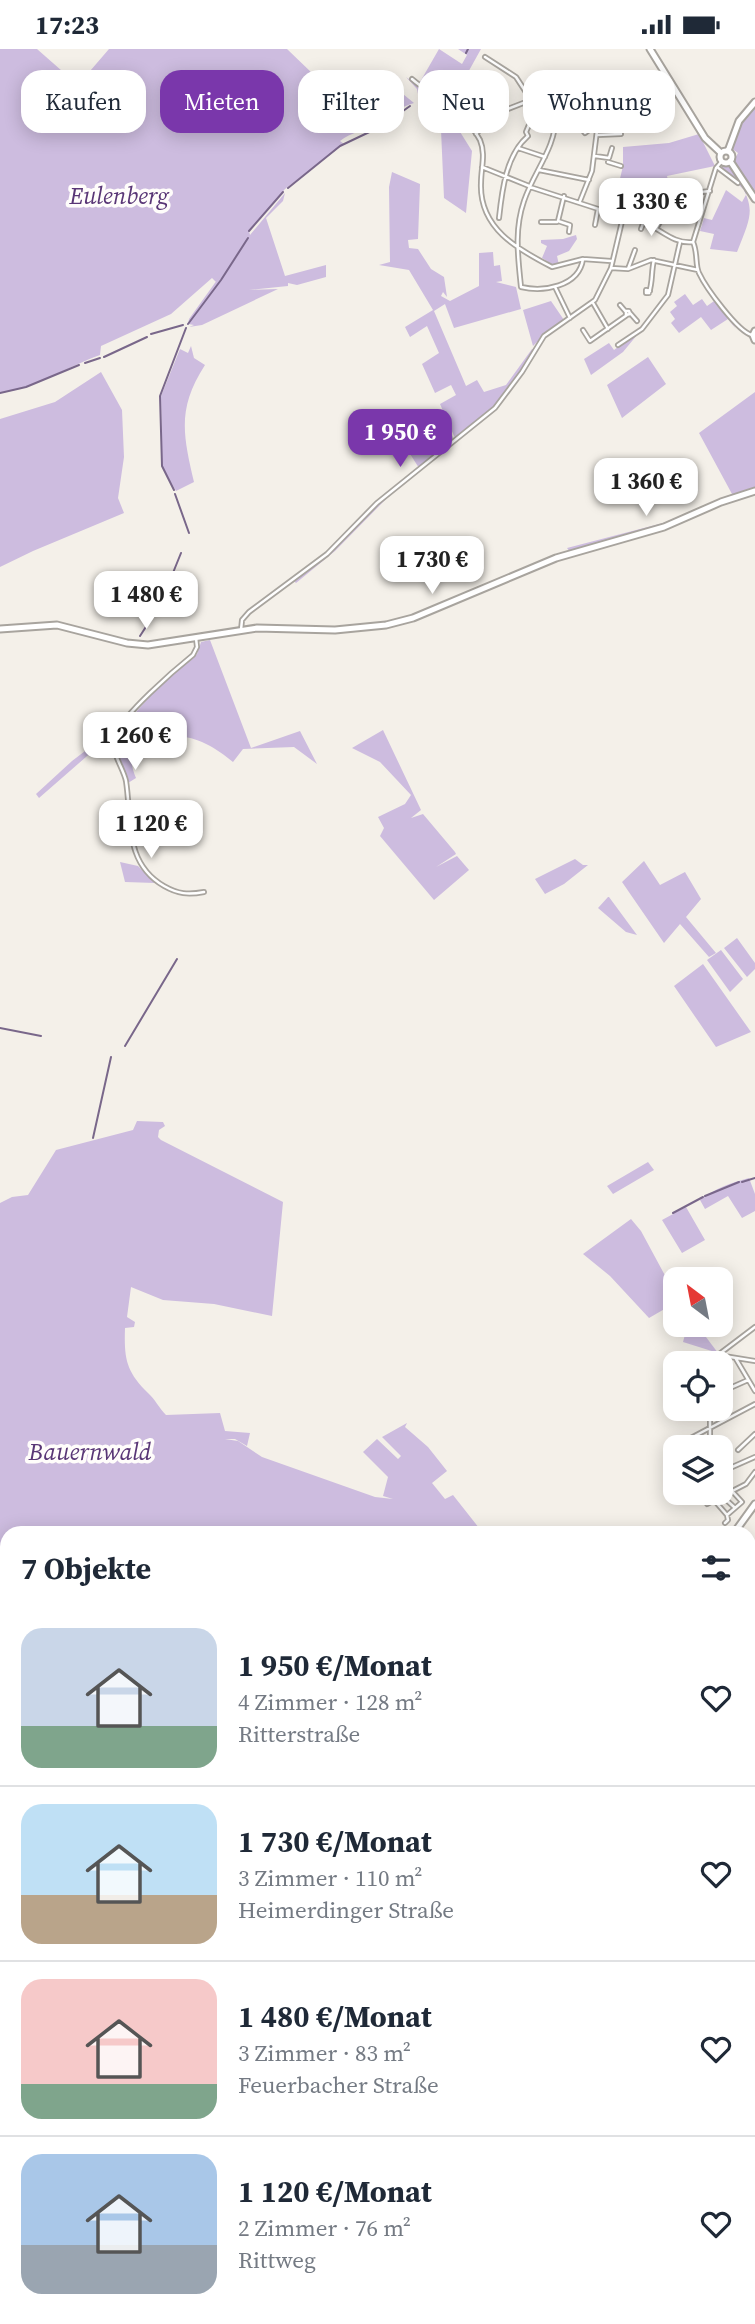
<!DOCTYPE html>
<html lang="de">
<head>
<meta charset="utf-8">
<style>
  :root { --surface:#fff; --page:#f2f2f3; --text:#1f2937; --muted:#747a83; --line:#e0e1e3; --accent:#7a37ab }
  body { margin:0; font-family:"Source Serif 4",serif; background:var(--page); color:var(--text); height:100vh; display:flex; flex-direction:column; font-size:26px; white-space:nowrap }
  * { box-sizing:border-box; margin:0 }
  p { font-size:23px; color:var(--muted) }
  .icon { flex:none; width:38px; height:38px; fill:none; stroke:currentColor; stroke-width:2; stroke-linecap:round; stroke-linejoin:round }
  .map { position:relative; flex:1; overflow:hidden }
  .sheet { position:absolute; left:0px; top:1477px; width:756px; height:798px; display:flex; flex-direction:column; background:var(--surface); border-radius:21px 21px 0 0; box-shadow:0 4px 18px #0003 }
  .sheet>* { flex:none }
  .banner { position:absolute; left:21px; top:21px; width:714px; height:63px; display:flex; gap:14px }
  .needle { width:46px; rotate:328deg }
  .fabs { position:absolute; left:663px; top:1218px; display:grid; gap:14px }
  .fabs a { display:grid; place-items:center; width:70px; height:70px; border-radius:14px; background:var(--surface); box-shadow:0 4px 18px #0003; font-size:35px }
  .price { position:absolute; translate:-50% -60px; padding:0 16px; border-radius:14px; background:#fff; color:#222; font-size:23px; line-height:46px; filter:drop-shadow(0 2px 4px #0008) }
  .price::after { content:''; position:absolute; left:50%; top:42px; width:21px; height:16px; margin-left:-10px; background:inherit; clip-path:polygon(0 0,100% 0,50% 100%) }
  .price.on { background:var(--accent); color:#fff }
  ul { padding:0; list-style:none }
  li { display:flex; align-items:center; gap:21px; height:175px; padding:0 21px }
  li+li { border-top:2px solid var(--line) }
  li span { display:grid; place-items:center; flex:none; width:196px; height:140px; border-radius:21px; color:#555 }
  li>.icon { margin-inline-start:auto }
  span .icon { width:84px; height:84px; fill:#fffc; stroke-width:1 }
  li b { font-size:30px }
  h2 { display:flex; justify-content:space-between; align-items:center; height:84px; padding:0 21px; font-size:30px }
  .pill { padding:0 24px; border-radius:21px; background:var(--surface); box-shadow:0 4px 18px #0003; font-size:24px; line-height:63px }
  .pill.on { background:var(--accent); color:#fff }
  .status { display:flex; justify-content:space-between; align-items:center; height:49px; padding:0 35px; background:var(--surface); direction:ltr }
  .status svg { height:19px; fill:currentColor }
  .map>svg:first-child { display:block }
  .green { fill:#cdbcdf }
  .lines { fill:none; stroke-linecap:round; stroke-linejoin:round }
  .stream { stroke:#79678a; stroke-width:2 }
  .street-casing { stroke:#a8a49e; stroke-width:6 }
  .secondary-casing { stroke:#a8a49e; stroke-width:9 }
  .street { stroke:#fff; stroke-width:2.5 }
  .secondary { stroke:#fff; stroke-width:5 }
  .labels { text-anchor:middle; stroke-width:7; stroke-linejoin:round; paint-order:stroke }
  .park-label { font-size:24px; font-style:italic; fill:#593676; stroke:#fffdfb }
</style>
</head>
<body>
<div class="status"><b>17:23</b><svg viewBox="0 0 49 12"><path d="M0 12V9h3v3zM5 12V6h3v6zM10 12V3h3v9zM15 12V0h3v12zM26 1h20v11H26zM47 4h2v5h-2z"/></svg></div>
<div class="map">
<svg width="755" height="2275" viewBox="0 0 755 2275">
  <rect width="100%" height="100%" fill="#f4f0e9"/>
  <path class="green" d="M0 0H37L78 36 109 0H287L339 50 337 55 340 51 354 59 384 41 379 37 387 32 414 54C402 57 388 68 376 75 365 82 351 83 340 92L344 95 285 140 249 182 250 186 285 144 283 152 266 169 285 227 326 216V228L297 236 288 234V237L249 241 278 240 202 276 189 278 194 276 188 275 189 270 235 206 216 233 212 229 171 265 101 297 100 306C67 318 36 339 0 344Z
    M439 0 462 15 467 6 458 0H481L456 45 450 40 441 49 439 48 447 33 438 45 420 33Z
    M406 28 463 71 457 78 472 102 466 164 444 149 440 58 418 45 417 40Z
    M755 55V146L733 113 738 104 731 99 738 78Z
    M699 85 715 117 667 127 672 149 644 161 646 142 618 138 623 117V98L669 94Z
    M724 117H730C755 158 755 159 737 203L710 200 714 185 700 182 704 169 712 171 726 141 742 153 747 144 721 118Z
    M392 123 420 135 418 190 408 191 409 199 418 200 431 220 444 228 447 248 443 243 441 247 450 252 479 237V204L493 203 494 217 500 216 502 232 496 233 516 238 521 260 454 279 445 255 434 262 466 337 477 331 484 343 506 336 532 300 535 301 493 361 455 389 440 355 456 346 451 336 435 344 422 315 439 304 427 277 410 288 405 278 433 261 409 221 379 216 390 213 389 138Z
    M576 186 577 190 569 202 557 207 559 216H553L542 209 547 197 541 194V191L563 190Z
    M685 245 693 256 702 250 707 257 717 250 736 280 728 270 711 281 701 268 679 284 671 274 675 270 670 263 677 257 674 253Z
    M551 252 564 271 549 281 533 297 523 261Z
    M642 280 623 303 591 326 584 310 609 294 614 301Z
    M191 297 194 309 205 316C177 359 183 386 194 433L176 442 162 418 161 347 180 300 188 304Z
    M648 308 666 335 622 369 607 336Z
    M101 323 122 361 124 408 118 449 124 464 33 502 0 518V370L55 353Z
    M755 343V442L670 475 570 503 567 499 663 474 732 445 699 384Z
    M448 378 455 393 387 449 335 502 296 534 294 532 331 503 370 462 419 419 405 397 406 391 421 382 424 389Z
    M210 591 251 699 300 682 317 715 294 698 243 700 233 713C213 696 188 682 162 689L152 675C130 686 127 709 136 729L128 734 116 702 117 685 157 639 197 605 201 593Z
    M123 673 113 688 105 692 112 693 106 698 102 694 39 749 36 745 72 712Z
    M383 681 421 761 411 769 423 765 455 803 456 805 436 818 457 807 469 821 434 851 380 787 384 779 378 768 405 755 411 746 380 713 352 699Z
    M575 810 583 816H588L564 835 545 845 535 830Z
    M644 812 660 836 685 823 701 850 686 868 716 904 709 908 680 875 664 894 622 833Z
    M120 813 138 817 155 834 125 833Z
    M608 848H609L637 886 626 883 598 859Z
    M737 889 755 914V920L747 928 724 899Z
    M721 901 743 930 730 943 707 911Z
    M703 915 751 983 716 998 674 937Z
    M137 1072 163 1073 165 1077 159 1081 158 1088 161 1091 283 1153 272 1267 214 1255 163 1251 131 1238 127 1268 135 1273 134 1278 125 1279C124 1310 126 1322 148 1344 155 1350 159 1359 166 1366L220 1364 225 1382 250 1384 247 1397 235 1390H225L238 1392 262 1408 375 1448 393 1450 383 1447 388 1428 363 1403 377 1390 398 1410 401 1407 382 1388 407 1374 405 1378 428 1398 447 1422 432 1434 445 1450 453 1446 483 1484H7V1733L0 1722V1154L12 1148 28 1146 56 1101 133 1081Z
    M648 1113 654 1121 613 1145 607 1137Z
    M749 1129 755 1145V1162L742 1169 728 1147 705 1160 700 1151C714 1140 730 1134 749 1129Z
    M686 1158 705 1191 682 1204 662 1171Z
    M631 1170 641 1182 675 1245V1269L668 1258 649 1269 610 1227 583 1205Z
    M683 1276H697L718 1304 683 1293 687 1278Z
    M749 1782 755 1794V1975L749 1976Z"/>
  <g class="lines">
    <path class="stream" d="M466 4 468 0
      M288 139 340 97 382 77 410 57
      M249 182 283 143
      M188 275 221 231 248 189
      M151 285 183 276
      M104 308 147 288
      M85 314 100 309
      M0 344 26 338 79 316
      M174 441 162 417 160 347 186 279
      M175 445 189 484
      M140 587 160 556 181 504
      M0 979 41 987
      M125 997 177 910
      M93 1089 111 1008
      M742 1133 755 1129
      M705 1147 739 1133
      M673 1164 703 1148
      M749 1870 755 1869
      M0 1971 7 1972
      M0 2181 7 2174"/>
    <g class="street-casing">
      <path id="street" d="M485 8 516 28 531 51 556 66
        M412 30C434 49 466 64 480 91 486 105 481 119 481 134 479 179 517 200 552 218L583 210 611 212
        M556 66C556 99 534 122 524 152 514 181 518 208 521 238 543 243 579 238 583 210
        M556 66 606 54 658 50 676 43
        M576 73 585 84 589 81H597
        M476 85 495 65 531 51
        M597 86 621 85
        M518 99 545 108
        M595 107 609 109 612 99
        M608 113 621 117
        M482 118 529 137
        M717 118 738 134
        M539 121 589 131
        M530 138 623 168C654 169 667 196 693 193
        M564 147 558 172 570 176 569 183
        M580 152 592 122 600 57
        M499 169C502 141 506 106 528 87L526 83 531 71 544 59
        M541 173H557
        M595 176 598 160
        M657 178C672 153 678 144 710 142
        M641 180 644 172
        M693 193C698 204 695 216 699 224 706 239 738 283 752 286
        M693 193 716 119 722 112
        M611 219 628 220 651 211 698 221
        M628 220 635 201
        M555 238 570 269
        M650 242 646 241V244H649C653 232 651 223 654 211
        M593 254 608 280
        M620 256 626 263
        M626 262H629L630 265 626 266Z
        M630 264 637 272
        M583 281 590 292 627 266
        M618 296 642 280 668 246 680 193
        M241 581 242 571 249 563 327 505 377 454 495 359 522 323 544 287 595 251 611 219 623 168
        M196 589 197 598 193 606C173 622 124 665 115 686 109 701 123 718 126 732 132 771 124 814 164 837 178 845 188 846 204 843
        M718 1306 755 1278
        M718 1306 755 1312
        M736 1310 755 1342
        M721 1343 748 1331
        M710 1360V1398
        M689 1390 755 1355
        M738 1401 755 1385
        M721 1423 755 1408
        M722 1447 734 1458
        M714 1451 727 1466
        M707 1455 746 1435 755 1423
        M725 1474 728 1471 727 1466 742 1453 732 1442
        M0 1900 7 1899
        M0 1913 7 1918
        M749 2260 755 2256
        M721 2275 735 2268"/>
    </g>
    <g class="secondary-casing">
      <path id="secondary" d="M650 0 705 89 721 104
        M728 102 739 72 755 53
        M720 108a6 6 0 1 1 12 0a6 6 0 1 1-12 0Z
        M730 112 755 150
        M755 282 753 286 755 291
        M0 580 57 576 127 594 148 596 257 579 335 581 386 576 413 569 556 509 664 478 721 453 755 442
        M734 1484 755 1455
        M0 2117 7 2115
        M749 2198 755 2204
        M749 2233 755 2227
        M551 2275C595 2264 640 2275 685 2268"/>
    </g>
    <use href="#street" class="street"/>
    <use href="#secondary" class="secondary"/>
  </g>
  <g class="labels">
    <g class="park-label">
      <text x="119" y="155">Eulenberg</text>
      <text x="90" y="1411">Bauernwald</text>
    </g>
  </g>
</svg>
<div class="fabs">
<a><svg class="needle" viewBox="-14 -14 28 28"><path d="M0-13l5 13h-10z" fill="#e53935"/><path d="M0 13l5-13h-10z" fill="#747a83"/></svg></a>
<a><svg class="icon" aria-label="locate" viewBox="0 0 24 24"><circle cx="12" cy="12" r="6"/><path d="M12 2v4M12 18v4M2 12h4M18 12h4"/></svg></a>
<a><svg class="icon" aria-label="layers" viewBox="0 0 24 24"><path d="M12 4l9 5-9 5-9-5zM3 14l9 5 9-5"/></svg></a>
</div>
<b class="price" style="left:651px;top:189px">1 330 €</b>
<b class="price on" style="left:400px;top:420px">1 950 €</b>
<b class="price" style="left:646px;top:469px">1 360 €</b>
<b class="price" style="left:432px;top:547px">1 730 €</b>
<b class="price" style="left:146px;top:582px">1 480 €</b>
<b class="price" style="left:135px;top:723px">1 260 €</b>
<b class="price" style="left:151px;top:811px">1 120 €</b>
<div class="banner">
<a class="pill">Kaufen</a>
<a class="pill on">Mieten</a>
<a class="pill">Filter</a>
<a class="pill">Neu</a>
<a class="pill">Wohnung</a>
</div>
<section class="sheet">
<h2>7 Objekte<svg class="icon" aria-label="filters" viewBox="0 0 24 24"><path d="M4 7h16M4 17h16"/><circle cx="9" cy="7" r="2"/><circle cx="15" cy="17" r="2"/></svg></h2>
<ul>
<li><span style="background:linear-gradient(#c9d6e8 70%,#7fa58c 0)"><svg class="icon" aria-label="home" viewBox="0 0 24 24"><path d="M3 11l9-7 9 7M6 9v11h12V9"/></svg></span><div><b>1 950 €/Monat</b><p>4 Zimmer · 128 m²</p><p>Ritterstraße</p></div><svg class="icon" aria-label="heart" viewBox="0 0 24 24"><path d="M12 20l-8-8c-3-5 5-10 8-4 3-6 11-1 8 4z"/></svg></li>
<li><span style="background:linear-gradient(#bfe0f5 65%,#b9a48a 0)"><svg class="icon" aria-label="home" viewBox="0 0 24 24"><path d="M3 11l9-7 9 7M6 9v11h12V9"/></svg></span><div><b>1 730 €/Monat</b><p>3 Zimmer · 110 m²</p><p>Heimerdinger Straße</p></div><svg class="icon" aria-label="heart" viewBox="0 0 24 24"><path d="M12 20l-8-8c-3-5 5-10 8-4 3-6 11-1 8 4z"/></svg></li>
<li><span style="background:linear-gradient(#f6c9c9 75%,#7fa58c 0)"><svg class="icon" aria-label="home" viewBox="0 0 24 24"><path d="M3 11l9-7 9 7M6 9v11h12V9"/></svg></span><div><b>1 480 €/Monat</b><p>3 Zimmer · 83 m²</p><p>Feuerbacher Straße</p></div><svg class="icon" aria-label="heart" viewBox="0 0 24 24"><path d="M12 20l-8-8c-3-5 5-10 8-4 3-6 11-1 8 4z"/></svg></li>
<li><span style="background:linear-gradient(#a9c7e8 65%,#9aa5b1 0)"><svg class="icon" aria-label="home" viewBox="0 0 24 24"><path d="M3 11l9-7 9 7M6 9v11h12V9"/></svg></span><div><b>1 120 €/Monat</b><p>2 Zimmer · 76 m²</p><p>Rittweg</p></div><svg class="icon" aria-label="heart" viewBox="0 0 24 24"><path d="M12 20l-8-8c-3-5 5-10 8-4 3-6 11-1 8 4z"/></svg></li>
</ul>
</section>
</div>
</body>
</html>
